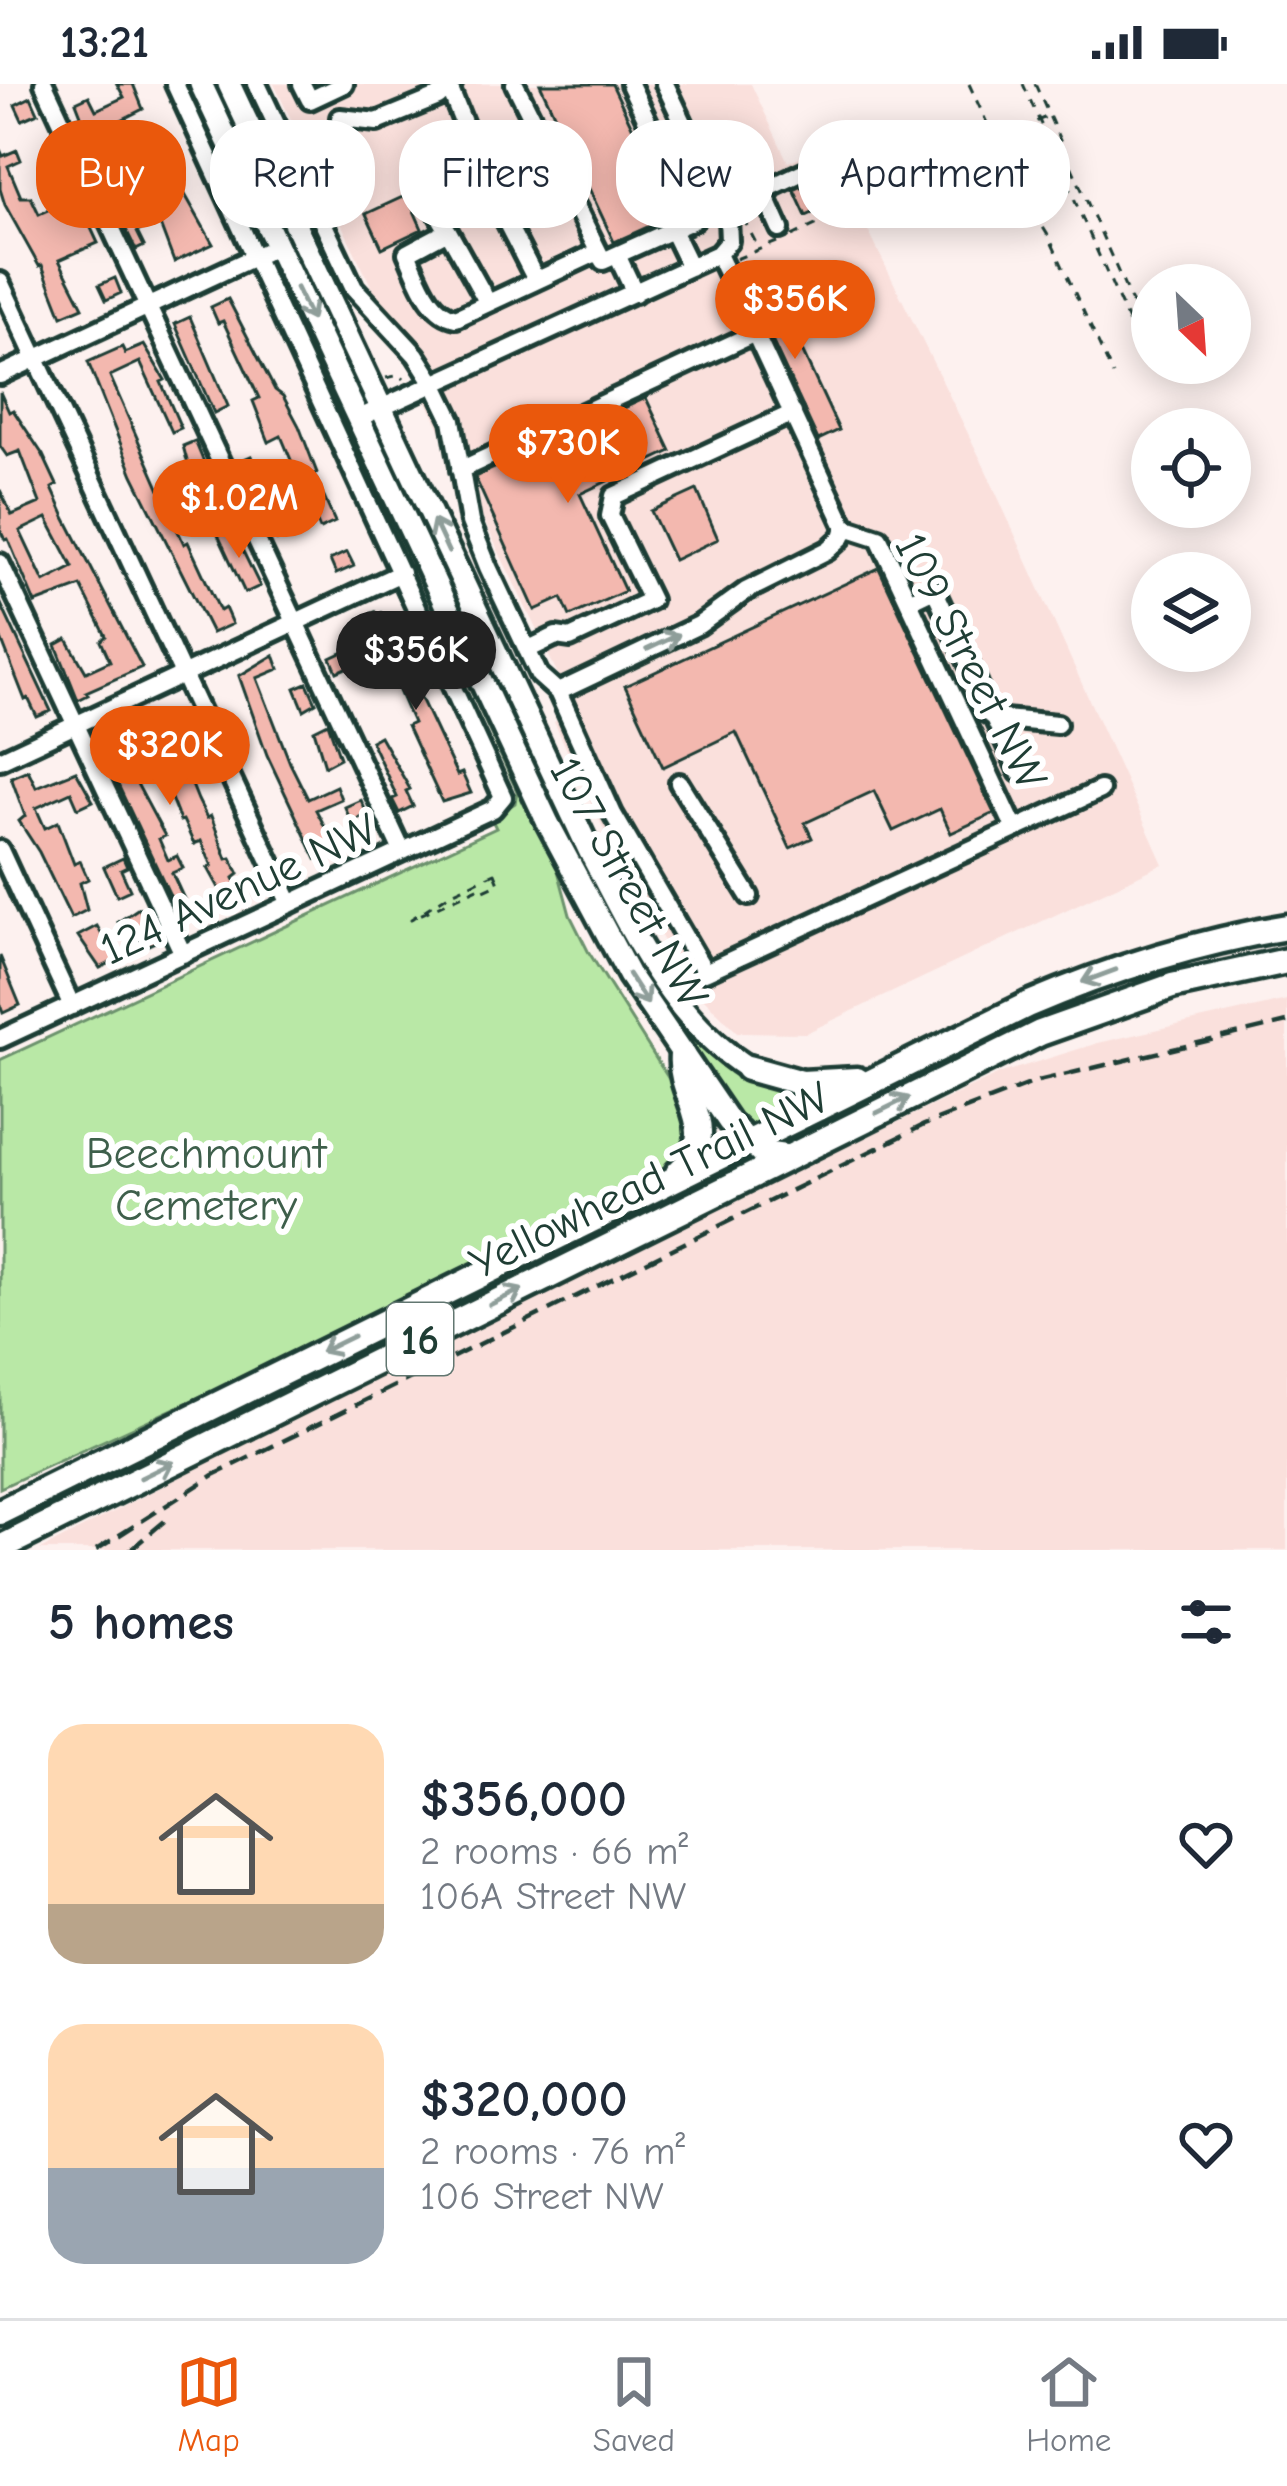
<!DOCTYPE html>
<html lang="en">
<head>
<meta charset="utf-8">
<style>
  :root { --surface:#fff; --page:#f2f2f3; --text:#1f2937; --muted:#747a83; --line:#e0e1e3; --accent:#ea580c }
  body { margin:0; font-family:"Comic Neue",sans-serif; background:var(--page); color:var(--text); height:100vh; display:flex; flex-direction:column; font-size:45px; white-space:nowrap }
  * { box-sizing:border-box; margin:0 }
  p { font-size:39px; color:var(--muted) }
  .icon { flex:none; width:66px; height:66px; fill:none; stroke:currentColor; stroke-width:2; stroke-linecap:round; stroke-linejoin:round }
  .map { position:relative; height:1466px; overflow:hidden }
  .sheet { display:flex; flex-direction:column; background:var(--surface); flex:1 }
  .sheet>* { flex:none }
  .banner { position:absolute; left:36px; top:36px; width:1215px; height:108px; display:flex; gap:24px }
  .needle { width:78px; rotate:155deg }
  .tools { position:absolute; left:1131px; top:180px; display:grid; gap:24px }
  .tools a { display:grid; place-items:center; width:120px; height:120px; border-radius:50%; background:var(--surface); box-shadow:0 6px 30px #0003; font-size:60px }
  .price { position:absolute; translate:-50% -102px; padding:0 27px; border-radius:42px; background:var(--accent); color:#fff; font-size:39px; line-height:78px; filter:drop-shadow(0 3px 6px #0008) }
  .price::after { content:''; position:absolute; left:50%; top:72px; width:36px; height:27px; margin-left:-18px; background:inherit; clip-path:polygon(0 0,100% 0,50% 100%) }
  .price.current { background:#222; color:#fff }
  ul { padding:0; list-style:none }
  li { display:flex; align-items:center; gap:36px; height:300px; padding:0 48px }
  li span { display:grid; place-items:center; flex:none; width:336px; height:240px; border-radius:36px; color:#555 }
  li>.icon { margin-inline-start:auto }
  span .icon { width:144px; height:144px; fill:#fffc; stroke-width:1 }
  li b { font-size:51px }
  h2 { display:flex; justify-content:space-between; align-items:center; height:144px; padding:0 48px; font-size:51px }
  .chip { padding:0 42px; border-radius:48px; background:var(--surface); box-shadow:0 6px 30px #0003; font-size:42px; line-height:108px }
  .chip.current { background:var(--accent); color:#fff }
  .status { display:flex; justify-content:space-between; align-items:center; height:84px; padding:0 60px; background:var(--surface); direction:ltr }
  .status svg { height:33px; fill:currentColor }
  .tab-bar { display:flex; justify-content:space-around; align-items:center; height:168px; border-top:3px solid var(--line); background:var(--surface); font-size:33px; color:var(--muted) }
  .tab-bar a { display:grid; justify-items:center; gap:6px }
  .tab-bar .current { color:var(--accent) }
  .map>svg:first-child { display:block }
  .built { fill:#fae0dc }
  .green { fill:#b9e8a6; stroke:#6c926d; stroke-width:3 }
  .building { fill:#f3b8af; stroke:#1f3d34; stroke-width:3; fill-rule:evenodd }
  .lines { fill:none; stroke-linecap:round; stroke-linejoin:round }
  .minor-casing { stroke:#1f3d34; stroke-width:26 }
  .major-casing { stroke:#1f3d34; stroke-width:30 }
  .highway-casing { stroke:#1f3d34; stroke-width:33 }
  .path { stroke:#1f3d34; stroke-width:3; stroke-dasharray:9 9; stroke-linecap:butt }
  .minor { stroke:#fff; stroke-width:16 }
  .major { stroke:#fff; stroke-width:21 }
  .highway { stroke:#fff; stroke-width:24 }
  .rail { stroke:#1f3d34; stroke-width:4.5; stroke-dasharray:18 9; stroke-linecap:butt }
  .oneway { stroke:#8f9e9a }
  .labels { text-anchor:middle; stroke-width:12; stroke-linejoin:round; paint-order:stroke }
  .shield { fill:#fff; stroke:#627771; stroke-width:3 }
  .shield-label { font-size:42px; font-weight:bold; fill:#1f3d34 }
  .street-label { font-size:45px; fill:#1f3d34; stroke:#fff }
  .park-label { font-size:45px; fill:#3e5f4b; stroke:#fff }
</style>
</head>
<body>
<div class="status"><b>13:21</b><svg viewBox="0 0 49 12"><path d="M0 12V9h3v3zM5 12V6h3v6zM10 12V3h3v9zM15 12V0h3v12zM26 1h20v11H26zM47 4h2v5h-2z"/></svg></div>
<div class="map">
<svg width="1287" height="1466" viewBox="0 0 1287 1466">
  <rect width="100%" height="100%" fill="#fdf1ef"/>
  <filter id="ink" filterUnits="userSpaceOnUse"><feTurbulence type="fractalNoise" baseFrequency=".00833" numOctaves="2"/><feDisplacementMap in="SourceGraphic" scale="24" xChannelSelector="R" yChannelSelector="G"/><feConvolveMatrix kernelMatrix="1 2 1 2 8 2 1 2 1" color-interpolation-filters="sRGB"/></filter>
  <g filter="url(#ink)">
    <path class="built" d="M274 0H751L788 78 868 42 899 104 857 124 984 382 1163 780 806 949 737 948 684 895 602 742 554 638 575 626Z
      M1287 916V1466H40L322 1319 683 1140 1001 989 1098 959Z"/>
    <path class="green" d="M280 192 532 726 556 779 570 831 588 867 684 1019 688 1057 676 1077 665 1086 223 1302 0 1404V976L496 744 491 734 515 719 517 707Z
      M382 354H387L682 939 817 1012 754 1044 738 1034 629 872 586 795 385 370Z"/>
    <path class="building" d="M117 0H133L143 25 85 54 76 33 81 31 76 18 89 12 96 26 124 13Z
      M540 0H612L674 131 614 158Z
      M31 13 38 29 22 36 15 21Z
      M152 53 154 58 160 55 178 98 213 160 174 178 159 138 137 148 144 162 136 166 117 127 126 123 132 137 154 127 147 112 162 106 140 59Z
      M0 65 3 72 17 66 21 76 8 82 21 113H31L39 130 63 119 44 80 58 73 98 159 59 176 83 223 62 232 42 181 39 182 5 121 0 105Z
      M114 71 129 110 117 115 100 78Z
      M870 71 882 97 806 132 794 106Z
      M407 111 422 145 382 164 366 130Z
      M115 194 121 209 106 216 99 201Z
      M771 200 839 346 818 356 750 209Z
      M228 215 275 306 283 312 299 342 317 389 314 391 335 438 320 445 281 352 269 358 253 317 259 314 223 237 218 239 211 223Z
      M190 233 228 322 214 329 175 240Z
      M144 261 165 296 161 298 181 344 172 348 140 278 110 292 164 415 171 411 178 426 170 430 184 460 188 458 220 527 225 524 232 540 212 549 133 391 88 278 122 263 125 269Z
      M0 308 9 328 13 326 43 371 57 401 52 404 65 433 142 583 86 608 88 611 78 616 56 561 67 555 86 588 110 577 101 557 106 552 81 502 35 519 8 455 5 456 0 446V406L12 431 40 419 20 367 7 372 0 362ZM47 434 73 483 44 498 20 447Z
      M646 314 671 367 580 410 625 507 570 532 562 514 535 526 475 393Z
      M195 357 215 405 197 414 183 362Z
      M251 372 258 386 242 393 235 379Z
      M697 406 718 455 674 476 651 427Z
      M274 419 291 449 277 456 262 425Z
      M232 445 260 502 245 509 218 451Z
      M347 468 354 482 336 490 330 476Z
      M879 484 994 729 951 749 940 725 893 747 874 707 805 739 812 754 790 764 736 648 663 683 625 602Z
      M0 518 51 627 37 633 28 614 25 616 0 552Z
      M375 528 377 532 381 529 457 691 462 689 471 709 442 718 407 642 413 639 384 573 380 575 359 535Z
      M346 567 353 581 337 588 331 574Z
      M274 571 279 585 257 594 290 679 308 715 336 702 341 715 316 726 340 771 324 779 321 772 316 775 267 671 239 592Z
      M307 599 316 619 304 626 295 604Z
      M152 630 160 647 169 643 198 716 207 734 211 732 227 775 231 774 239 790 234 794 244 815 229 822 208 784 212 782 201 757 194 760 183 736 180 737 160 687 136 698 165 752 159 755 168 776 177 772 183 784 172 789 184 815 174 820 97 656 111 649 130 682 157 669 147 648 138 653 132 640Z
      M328 639 340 674 325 682 314 646Z
      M380 652 410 705 406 707 413 722 399 729 392 715 397 713 371 657Z
      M28 686 36 703 76 687 93 717 78 724 71 708 36 724 45 744 58 738 74 780 80 777 88 795 80 799 87 826 71 834 39 768 19 737 25 732 11 693Z
      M361 716 367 730 351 738 345 723Z
      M123 774 127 783 121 786 130 806 117 812 104 783Z
      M139 824 157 857 144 863 133 842 122 847 118 838Z
      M97 842 116 876 100 884 78 852Z
      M0 872 20 921 3 929 0 921Z"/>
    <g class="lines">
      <g class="minor-casing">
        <path id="minor" d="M44 0 402 767
          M257 0 354 204 416 271 435 301 452 336 470 438 488 483 539 591 558 608 613 730 705 888 1100 706
          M302 0 310 16 344 0
          M452 0 449 3 490 106
          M515 0 603 177 672 146 690 183
          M630 0 694 136 672 146
          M340 34 377 38 438 13 449 3
          M763 107 780 145
          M724 125 867 58
          M448 147 438 130 490 106 536 196
          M718 170 845 443 879 454 1015 745
          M617 171 635 209
          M0 198 290 820
          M488 219 448 147 407 169C418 192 428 229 456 234L598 168
          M0 291 265 168
          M359 334 718 170 729 157 728 134 665 0
          M460 386 755 249
          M0 479 183 870
          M909 517 934 505 978 600 980 623 994 634 1057 640
          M527 566 556 552 570 554 651 516 610 432 614 412 793 329
          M558 608 699 541 746 507 828 466 842 453 845 443
          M994 634 1019 688
          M0 676 401 489
          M679 699 749 812
          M0 766 72 922
          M0 955 493 725 503 713 175 0"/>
      </g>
      <g class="major-casing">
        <path id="major" d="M201 0 548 739 629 891 729 1038 760 1068 788 1072
          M229 0 590 768C631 846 672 936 748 984"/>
      </g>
      <g class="highway-casing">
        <path id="highway" d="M748 984 802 999 857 996
          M678 1089C725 1046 678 1016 682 971
          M0 1428 1027 921C1111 885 1197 858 1287 843
          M0 1464 1040 949 1172 902 1287 877"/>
      </g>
      <path class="path" d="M969 0 1010 89 1049 153 1113 291
        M1023 0 1144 273
        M1035 0 1151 262
        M743 134 758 163
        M792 152 1050 31
        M736 175 777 158
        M386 294 400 291 404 295
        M495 789 499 799 482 807 480 803 411 835 450 810Z"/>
      <use href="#minor" class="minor"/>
      <use href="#major" class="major"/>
      <use href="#highway" class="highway"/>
      <path class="rail" d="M96 1466 214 1391 924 1041 1038 997 1287 938
        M130 1466 167 1435"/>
    </g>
    <defs><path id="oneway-shaft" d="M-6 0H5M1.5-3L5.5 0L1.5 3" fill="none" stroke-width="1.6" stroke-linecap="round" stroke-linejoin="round" transform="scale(3)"/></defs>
    <g class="oneway">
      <use href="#oneway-shaft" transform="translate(304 220) rotate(64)"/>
      <use href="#oneway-shaft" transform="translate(441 452) rotate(-115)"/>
      <use href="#oneway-shaft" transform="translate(663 558) rotate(-25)"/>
      <use href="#oneway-shaft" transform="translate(1099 892) rotate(160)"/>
      <use href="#oneway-shaft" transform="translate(638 905) rotate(57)"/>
      <use href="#oneway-shaft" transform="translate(893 1021) rotate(-26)"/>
      <use href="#oneway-shaft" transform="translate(506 1213) rotate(-26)"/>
      <use href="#oneway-shaft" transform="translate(337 1260) rotate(154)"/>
      <use href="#oneway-shaft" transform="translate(157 1386) rotate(-26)"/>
    </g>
  </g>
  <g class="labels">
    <rect class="shield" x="387" y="1219" width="66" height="72" rx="9"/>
    <g class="shield-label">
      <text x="420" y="1270">16</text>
    </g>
    <g class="street-label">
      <text transform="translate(972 577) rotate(63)" y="16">109 Street NW</text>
      <text transform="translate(630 798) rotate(61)" y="16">107 Street NW</text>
      <text transform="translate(238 804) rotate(-25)" y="16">124 Avenue NW</text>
      <text transform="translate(649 1095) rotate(-26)" y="16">Yellowhead Trail NW</text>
    </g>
    <g class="park-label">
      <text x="206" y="1084">Beechmount<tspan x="206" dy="52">Cemetery</tspan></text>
    </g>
  </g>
</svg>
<div class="tools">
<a><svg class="needle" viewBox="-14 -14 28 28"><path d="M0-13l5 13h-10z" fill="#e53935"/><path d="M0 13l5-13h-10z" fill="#747a83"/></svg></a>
<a><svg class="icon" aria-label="locate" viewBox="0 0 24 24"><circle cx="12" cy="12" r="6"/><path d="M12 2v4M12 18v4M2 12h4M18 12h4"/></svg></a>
<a><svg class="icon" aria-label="layers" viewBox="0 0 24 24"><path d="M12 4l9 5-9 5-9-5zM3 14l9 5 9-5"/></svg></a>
</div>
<b class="price" style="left:795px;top:278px">$356K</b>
<b class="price" style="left:568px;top:422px">$730K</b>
<b class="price" style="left:239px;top:477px">$1.02M</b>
<b class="price current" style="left:416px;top:629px">$356K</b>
<b class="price" style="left:170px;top:724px">$320K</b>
<div class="banner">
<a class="chip current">Buy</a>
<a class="chip">Rent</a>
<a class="chip">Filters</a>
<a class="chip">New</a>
<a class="chip">Apartment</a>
</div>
</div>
<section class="sheet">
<h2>5 homes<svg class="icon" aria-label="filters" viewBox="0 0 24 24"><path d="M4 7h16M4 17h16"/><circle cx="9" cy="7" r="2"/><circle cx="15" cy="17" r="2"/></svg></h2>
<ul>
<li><span style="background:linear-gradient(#ffd9b3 75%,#b9a48a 0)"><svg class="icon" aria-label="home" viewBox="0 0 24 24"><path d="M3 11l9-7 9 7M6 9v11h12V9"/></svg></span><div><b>$356,000</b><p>2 rooms · 66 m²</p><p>106A Street NW</p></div><svg class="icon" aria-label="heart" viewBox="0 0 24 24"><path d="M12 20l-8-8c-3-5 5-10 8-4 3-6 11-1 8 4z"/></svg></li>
<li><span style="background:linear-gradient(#ffd9b3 60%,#9aa5b1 0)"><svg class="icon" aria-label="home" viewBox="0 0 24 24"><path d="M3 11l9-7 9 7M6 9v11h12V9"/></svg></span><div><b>$320,000</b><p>2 rooms · 76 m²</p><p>106 Street NW</p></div><svg class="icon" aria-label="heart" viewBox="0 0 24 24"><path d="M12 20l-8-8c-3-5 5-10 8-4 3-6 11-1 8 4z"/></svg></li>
</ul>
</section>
<nav class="tab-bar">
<a class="current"><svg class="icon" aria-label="map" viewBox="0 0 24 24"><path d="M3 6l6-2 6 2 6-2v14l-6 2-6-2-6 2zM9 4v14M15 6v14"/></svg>Map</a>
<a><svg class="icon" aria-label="saved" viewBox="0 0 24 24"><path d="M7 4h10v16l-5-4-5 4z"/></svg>Saved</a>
<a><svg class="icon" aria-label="home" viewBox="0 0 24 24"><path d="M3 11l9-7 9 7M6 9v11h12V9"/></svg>Home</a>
</nav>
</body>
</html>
